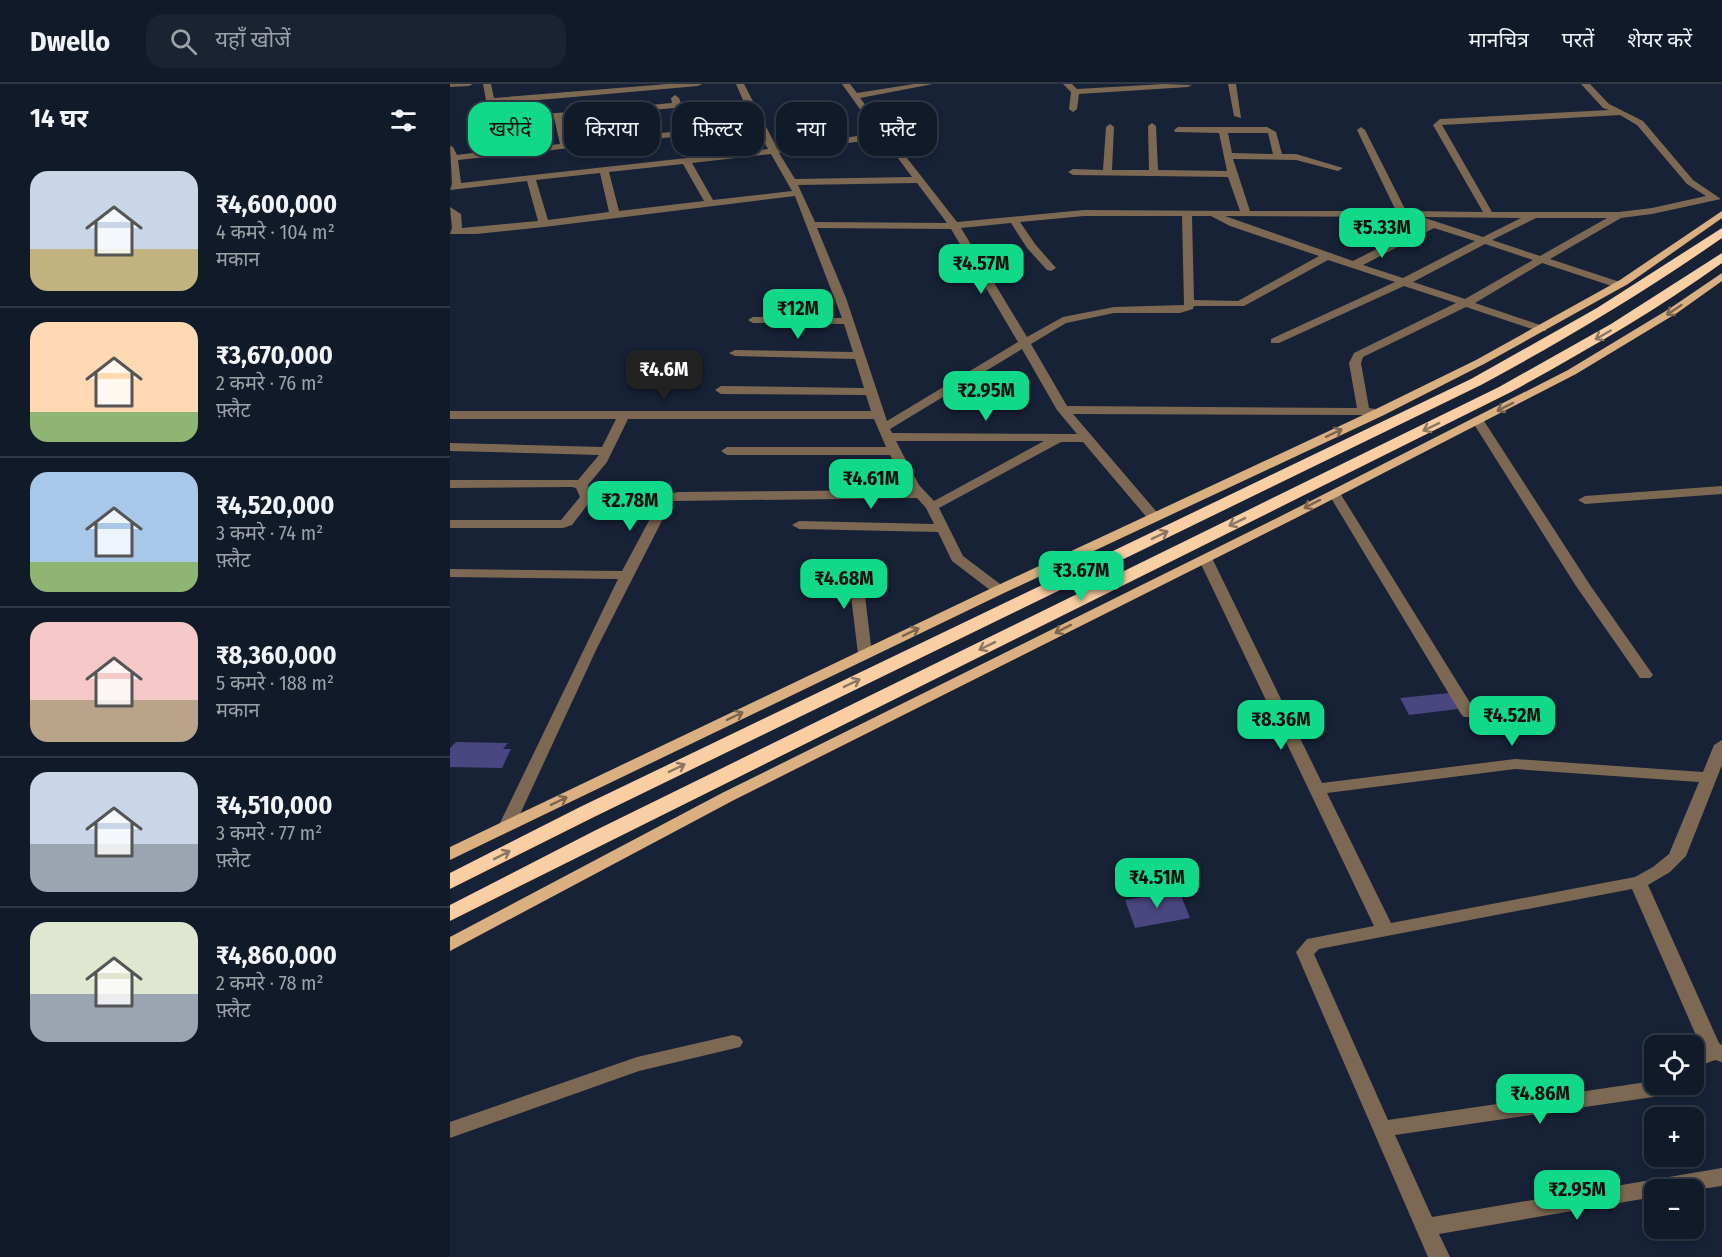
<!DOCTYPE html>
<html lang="hi">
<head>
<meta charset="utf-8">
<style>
  :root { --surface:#111a29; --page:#1a2331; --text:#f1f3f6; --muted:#9ca1a8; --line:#303846; --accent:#12d98a }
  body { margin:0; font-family:"Fira Sans Condensed","Noto Sans Devanagari",sans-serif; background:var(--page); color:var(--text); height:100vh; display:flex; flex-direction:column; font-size:22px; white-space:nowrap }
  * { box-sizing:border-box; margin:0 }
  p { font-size:20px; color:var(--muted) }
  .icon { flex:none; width:33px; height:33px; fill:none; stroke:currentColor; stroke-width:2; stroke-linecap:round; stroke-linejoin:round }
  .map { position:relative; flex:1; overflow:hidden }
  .details { display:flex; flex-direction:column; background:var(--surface); width:450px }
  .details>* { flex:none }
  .top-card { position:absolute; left:18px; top:18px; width:570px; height:54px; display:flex; gap:12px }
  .controls { position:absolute; left:1194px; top:951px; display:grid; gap:12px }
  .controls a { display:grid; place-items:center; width:60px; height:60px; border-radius:12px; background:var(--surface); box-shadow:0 3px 9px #0003,0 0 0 2px var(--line); font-size:30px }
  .price { position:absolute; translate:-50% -51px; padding:0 14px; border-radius:12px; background:var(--accent); color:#111; font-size:20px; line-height:39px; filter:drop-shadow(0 2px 3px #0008) }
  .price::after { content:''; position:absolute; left:50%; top:36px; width:18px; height:14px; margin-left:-9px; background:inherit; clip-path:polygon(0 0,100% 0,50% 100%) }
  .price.on { background:#222; color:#fff }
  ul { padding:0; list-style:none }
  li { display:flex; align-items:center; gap:18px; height:150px; padding:0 30px }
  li+li { border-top:2px solid var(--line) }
  li span { display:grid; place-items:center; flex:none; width:168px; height:120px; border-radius:18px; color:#555 }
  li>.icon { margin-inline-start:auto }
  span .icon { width:72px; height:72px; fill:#fffc; stroke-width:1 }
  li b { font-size:26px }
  h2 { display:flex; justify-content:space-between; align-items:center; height:72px; padding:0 30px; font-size:26px }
  .tag { padding:0 21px; border-radius:18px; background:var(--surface); box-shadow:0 3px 9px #0003,0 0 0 2px var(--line); font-size:21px; line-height:54px }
  .tag.on { background:var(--accent); color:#111 }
  header { display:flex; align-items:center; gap:36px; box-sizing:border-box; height:84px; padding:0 30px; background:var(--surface); border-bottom:2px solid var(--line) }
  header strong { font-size:28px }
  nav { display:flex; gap:33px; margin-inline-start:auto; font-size:21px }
  .search { width:420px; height:54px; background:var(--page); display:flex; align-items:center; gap:15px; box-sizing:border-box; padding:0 21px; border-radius:18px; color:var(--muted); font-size:22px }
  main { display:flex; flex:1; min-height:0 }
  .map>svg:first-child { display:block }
  .building { fill:#4a4780 }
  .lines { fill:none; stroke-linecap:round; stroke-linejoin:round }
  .minor { fill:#7d6953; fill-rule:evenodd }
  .major { fill:#dbb081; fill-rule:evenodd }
  .highway { fill:#f8cea2; fill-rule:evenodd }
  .oneway { stroke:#7c6650 }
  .oneway2 { stroke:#8c7763 }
</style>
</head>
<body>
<header>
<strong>Dwello</strong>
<div class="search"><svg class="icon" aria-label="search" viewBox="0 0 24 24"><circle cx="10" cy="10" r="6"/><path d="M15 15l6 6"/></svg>यहाँ खोजें</div>
<nav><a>मानचित्र</a><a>परतें</a><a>शेयर करें</a></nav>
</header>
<main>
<section class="details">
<h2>14 घर<svg class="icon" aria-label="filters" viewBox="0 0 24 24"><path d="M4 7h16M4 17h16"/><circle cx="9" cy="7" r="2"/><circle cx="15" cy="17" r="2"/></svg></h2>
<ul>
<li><span style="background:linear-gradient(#c9d6e8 65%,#c2b280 0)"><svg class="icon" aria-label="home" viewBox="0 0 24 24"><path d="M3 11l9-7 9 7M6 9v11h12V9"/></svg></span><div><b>₹4,600,000</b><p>4 कमरे · 104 m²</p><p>मकान</p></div></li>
<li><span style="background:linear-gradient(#ffd9b3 75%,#8fb573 0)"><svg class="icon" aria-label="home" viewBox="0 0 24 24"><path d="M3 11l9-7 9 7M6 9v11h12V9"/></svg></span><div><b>₹3,670,000</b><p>2 कमरे · 76 m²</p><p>फ़्लैट</p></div></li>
<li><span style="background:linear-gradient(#a9c7e8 75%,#8fb573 0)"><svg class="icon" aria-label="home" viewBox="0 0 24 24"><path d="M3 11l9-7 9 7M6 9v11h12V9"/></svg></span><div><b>₹4,520,000</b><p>3 कमरे · 74 m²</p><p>फ़्लैट</p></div></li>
<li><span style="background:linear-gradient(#f6c9c9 65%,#b9a48a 0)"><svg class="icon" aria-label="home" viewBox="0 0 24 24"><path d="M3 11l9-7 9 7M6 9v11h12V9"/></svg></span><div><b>₹8,360,000</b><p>5 कमरे · 188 m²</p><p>मकान</p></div></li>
<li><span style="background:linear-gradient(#c9d6e8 60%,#9aa5b1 0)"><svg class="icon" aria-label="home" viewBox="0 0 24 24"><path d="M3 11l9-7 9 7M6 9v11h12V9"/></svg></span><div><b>₹4,510,000</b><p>3 कमरे · 77 m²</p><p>फ़्लैट</p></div></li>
<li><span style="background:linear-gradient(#dfe7d0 60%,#9aa5b1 0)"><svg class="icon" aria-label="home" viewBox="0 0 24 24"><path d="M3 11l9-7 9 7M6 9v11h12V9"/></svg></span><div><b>₹4,860,000</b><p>2 कमरे · 78 m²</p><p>फ़्लैट</p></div></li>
</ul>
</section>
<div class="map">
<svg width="1272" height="1173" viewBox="0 0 1272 1173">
  <rect width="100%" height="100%" fill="#172237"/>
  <path class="building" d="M999 609 1008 625 959 631 950 614Z
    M6 658 58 659 53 665H61L52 684 0 683V664Z
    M729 807 740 834 685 844 675 816Z"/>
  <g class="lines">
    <path class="minor" d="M0 0H23L19 2 0 3Z
      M33 0H41L44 14 218 0H252L248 2 44 20 36 16Z
      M286 0H294L327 64 427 49 392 0H400L407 9 464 0H483L410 14 507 138 634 126 790 127 778 93 623 91 618 88 623 85 653 86 656 43 660 40 664 43 662 86H699L698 42 702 39 706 42 708 86 777 87 769 49 725 48 724 46 728 43H817L826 48 832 70H846L893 84 888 87 846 76 783 75 800 127H946L907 46 911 43 915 46 956 127 1033 128 983 41 990 35 1159 26 1153 24 1131 0H1140L1159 20 1193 37 1243 96 1271 115 1202 130 1171 134 1100 175 1173 199V203H1165L1092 179 1025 219 1096 243V247H1088L1016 223 913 273 911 279 919 324 925 325V331L623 330 711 433 709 436H699L633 358H611L489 424 513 472 554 503 556 506 554 509H544L502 477 488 448 349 445 342 441 349 437 484 440 476 424 467 414 222 417 147 564 65 741 63 745H51L49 741 168 495 0 493V485L172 487 209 418 141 416 122 441 113 444H0V436H111L130 413 126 404 122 403 0 404V396H128L149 371 0 367V359L152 363 166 335H0V327H421L416 311 271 310 265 306 271 302 414 304 405 275 285 272 279 269 285 266 403 268 394 240 303 239 298 236 303 233 392 234 345 112 94 143 26 150H0L2 144 0 123 11 130 12 144 88 137 77 97 0 106 2 100 0 62 3 63 7 71 45 66 40 27 44 24 48 27 49 34 222 19 221 14 225 11 229 14 235 30 297 25ZM224 24 227 33 234 36 300 30 304 39 119 59 112 34ZM1170 31 1187 41 1237 100 1256 112 1202 124 1169 128H1042L992 41ZM104 34 110 60 54 66 50 39ZM306 44 318 65 11 99 8 76ZM778 49H818L823 70 782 69ZM433 54 462 93 345 95 329 69ZM321 70 342 107 263 116 242 79ZM233 80 254 117 169 127 159 88ZM150 89 159 128 98 136 86 96ZM467 99 497 139 365 138 348 101ZM634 132H732L734 221 664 223 613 233 577 253 511 144 561 139 577 164 597 186 601 187 606 184 585 160 570 138ZM742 132H761L780 142 869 172 788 217 744 216ZM775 132 952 133 974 141 903 177ZM972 133 1071 134 1033 153ZM1086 134H1157L1090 172 1042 156ZM367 144 501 145 568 258 437 337 396 214ZM984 144 1025 157 953 194 913 181ZM1035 160 1083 176 1015 215 963 198ZM878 176 945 198 821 255V259H829L954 202 1006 219 904 269 899 279 907 324 617 322 581 260 616 239 664 229H730L743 225 744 222H794ZM572 265 607 326 627 350 442 349 440 345ZM178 335H424L436 363H277L271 367 277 371H440L460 406 228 408 218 410 140 408 138 401 157 378ZM446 357H594L484 417 469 401Z
      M613 0H622L627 5 714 0 742 1 738 3 629 10 627 25 623 28 619 25 621 8Z
      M778 0H786L791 34 784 32Z
      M1028 333 1034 337 1140 501 1203 591 1200 594H1190L1126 502 1022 337Z
      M1272 402V410L1135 420 1128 416 1135 412Z
      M884 405 890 409 1027 630 1024 633H1014L1011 630 878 409Z
      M755 470 762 474 872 699 1065 675 1253 688 1264 661 1272 656V681L1236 772 1220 788 1198 801 1269 959 1272 961V978L1265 976 1244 984V969L1252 965 1182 805 869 865 864 870 938 1036 1204 997V1000H1244V994L1247 1000 1244 1005 1237 1008 945 1051 982 1133 1272 1084V1102L1244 1106H1204V1113L989 1150 1000 1173H978L846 868 857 855 924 842 748 474ZM1065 685 1249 698 1219 770 1203 783 1185 793 941 839 877 709Z
      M404 475 411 479 422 570 415 574 408 570 397 479Z
      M283 951 290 953 293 958 290 963 189 987 0 1054V1038L187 973Z"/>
    <path class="major" d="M1272 127V134L1178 200 1034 280 934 331 554 509 0 776V763L544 503 926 325 1026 276 1170 196Z
      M1272 189V197L1227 229 1126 290 846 434 284 716 0 867V853L272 709 837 429 1118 286 1219 225Z"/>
    <path class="highway" d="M1272 144V154C1195 208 1114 256 1031 301L144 733 0 805V789L130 723 1021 295 1147 224Z
      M1272 169V179C1204 228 1132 269 1059 309L0 837V821L144 747 1049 303 1161 240Z"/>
  </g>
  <defs><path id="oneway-shaft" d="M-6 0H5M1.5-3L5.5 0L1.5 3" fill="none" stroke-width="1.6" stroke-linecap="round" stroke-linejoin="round" transform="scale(1.5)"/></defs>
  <g class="oneway">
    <use href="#oneway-shaft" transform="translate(1224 226) rotate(146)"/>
    <use href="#oneway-shaft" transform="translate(1055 323) rotate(153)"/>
    <use href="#oneway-shaft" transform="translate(884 349) rotate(-25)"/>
    <use href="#oneway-shaft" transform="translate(862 420) rotate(153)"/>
    <use href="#oneway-shaft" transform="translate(613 545) rotate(153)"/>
    <use href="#oneway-shaft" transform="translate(461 548) rotate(-26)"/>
    <use href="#oneway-shaft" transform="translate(285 632) rotate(-26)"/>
    <use href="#oneway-shaft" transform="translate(109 717) rotate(-26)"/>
  </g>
  <g class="oneway2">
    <use href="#oneway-shaft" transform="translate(1153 251) rotate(150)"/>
    <use href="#oneway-shaft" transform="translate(981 343) rotate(154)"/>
    <use href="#oneway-shaft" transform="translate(787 438) rotate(154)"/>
    <use href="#oneway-shaft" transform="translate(710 451) rotate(-26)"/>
    <use href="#oneway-shaft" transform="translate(537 562) rotate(154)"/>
    <use href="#oneway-shaft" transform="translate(402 599) rotate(-26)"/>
    <use href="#oneway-shaft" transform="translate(227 684) rotate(-26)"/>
    <use href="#oneway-shaft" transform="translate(52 771) rotate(-27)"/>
  </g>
</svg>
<div class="controls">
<a><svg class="icon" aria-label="locate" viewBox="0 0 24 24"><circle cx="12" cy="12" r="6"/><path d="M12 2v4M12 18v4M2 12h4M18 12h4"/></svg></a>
<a>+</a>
<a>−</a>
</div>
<b class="price" style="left:932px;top:175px">₹5.33M</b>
<b class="price" style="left:531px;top:211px">₹4.57M</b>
<b class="price" style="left:348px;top:256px">₹12M</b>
<b class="price on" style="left:214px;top:317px">₹4.6M</b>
<b class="price" style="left:536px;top:338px">₹2.95M</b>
<b class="price" style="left:421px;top:426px">₹4.61M</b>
<b class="price" style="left:180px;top:448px">₹2.78M</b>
<b class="price" style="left:631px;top:518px">₹3.67M</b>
<b class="price" style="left:394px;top:526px">₹4.68M</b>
<b class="price" style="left:1062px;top:663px">₹4.52M</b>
<b class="price" style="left:831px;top:667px">₹8.36M</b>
<b class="price" style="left:707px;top:825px">₹4.51M</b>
<b class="price" style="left:1090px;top:1041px">₹4.86M</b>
<b class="price" style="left:1127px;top:1137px">₹2.95M</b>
<div class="top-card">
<a class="tag on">खरीदें</a>
<a class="tag">किराया</a>
<a class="tag">फ़िल्टर</a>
<a class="tag">नया</a>
<a class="tag">फ़्लैट</a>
</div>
</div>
</main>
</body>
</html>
